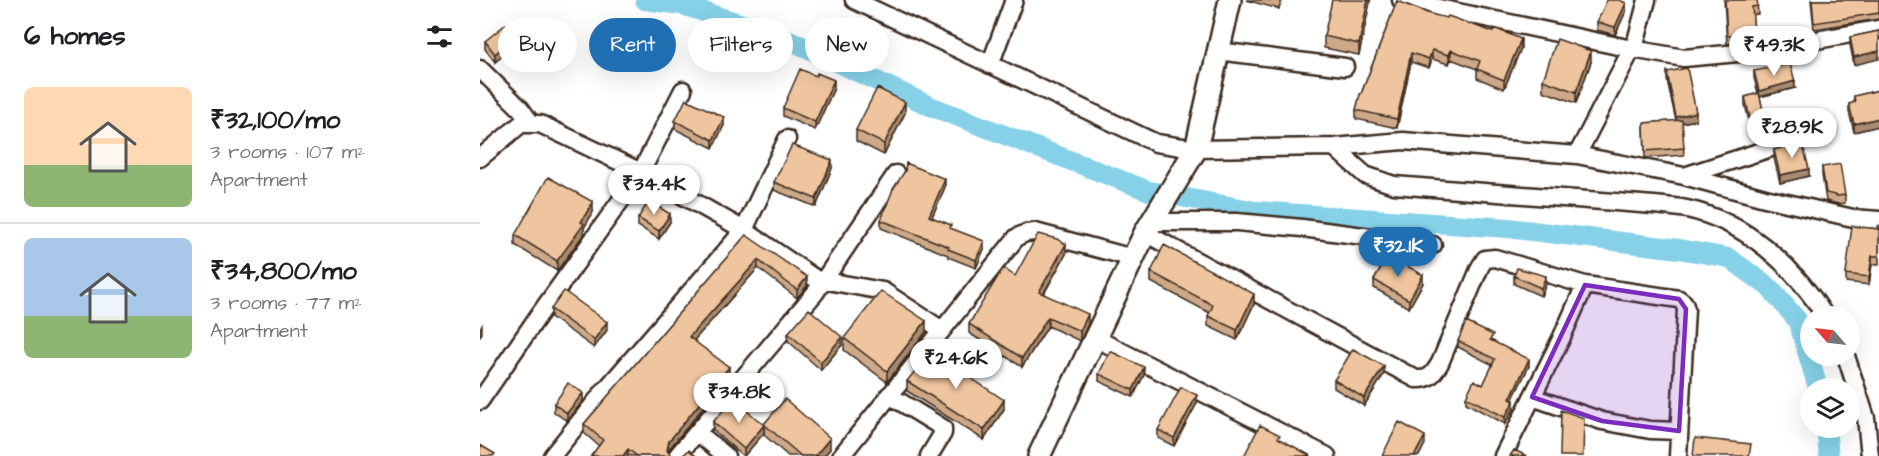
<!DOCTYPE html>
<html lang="en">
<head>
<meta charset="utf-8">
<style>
  :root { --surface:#fff; --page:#f2f2f2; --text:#202124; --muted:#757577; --line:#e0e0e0; --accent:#1f6fb2 }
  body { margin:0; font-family:"Architects Daughter",sans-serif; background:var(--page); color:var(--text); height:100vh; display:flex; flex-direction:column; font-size:22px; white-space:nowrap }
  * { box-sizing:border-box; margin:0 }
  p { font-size:20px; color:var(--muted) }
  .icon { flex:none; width:33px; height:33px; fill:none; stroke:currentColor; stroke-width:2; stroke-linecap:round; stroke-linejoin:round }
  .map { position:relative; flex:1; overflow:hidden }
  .details { display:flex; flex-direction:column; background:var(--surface); width:480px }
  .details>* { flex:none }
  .banner { position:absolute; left:18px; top:18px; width:570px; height:54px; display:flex; gap:12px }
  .needle { width:39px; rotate:298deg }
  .controls { position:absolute; left:1320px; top:306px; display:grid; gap:12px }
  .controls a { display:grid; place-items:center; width:60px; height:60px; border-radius:50%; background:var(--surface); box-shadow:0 6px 24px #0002; font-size:30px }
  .price { position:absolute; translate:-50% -51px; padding:0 14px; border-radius:21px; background:#fff; color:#222; font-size:20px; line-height:39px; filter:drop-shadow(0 2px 3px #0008) }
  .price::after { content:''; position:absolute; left:50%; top:36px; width:18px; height:14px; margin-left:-9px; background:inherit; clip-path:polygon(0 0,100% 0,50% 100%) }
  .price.active { background:var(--accent); color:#fff }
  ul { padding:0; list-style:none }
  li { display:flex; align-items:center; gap:18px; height:150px; padding:0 24px }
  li+li { border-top:2px solid var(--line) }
  li span { display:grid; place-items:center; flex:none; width:168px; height:120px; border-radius:9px; color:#555 }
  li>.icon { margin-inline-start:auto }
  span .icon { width:72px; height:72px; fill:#fffc; stroke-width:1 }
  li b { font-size:26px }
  h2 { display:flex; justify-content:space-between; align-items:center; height:72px; padding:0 24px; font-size:26px }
  .pill { padding:0 21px; border-radius:27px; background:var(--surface); box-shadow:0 6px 24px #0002; font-size:21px; line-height:54px }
  .pill.active { background:var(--accent); color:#fff }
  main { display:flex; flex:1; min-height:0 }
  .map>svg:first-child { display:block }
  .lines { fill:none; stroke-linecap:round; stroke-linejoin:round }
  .canal { stroke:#86d1e7; stroke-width:20 }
  .minor-casing { stroke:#3b2a1e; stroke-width:21 }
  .tertiary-casing { stroke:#3b2a1e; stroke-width:26 }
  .minor { stroke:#fff; stroke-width:16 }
  .tertiary { stroke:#fff; stroke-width:21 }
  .wall { fill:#cea989; stroke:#3b2a1e; stroke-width:1.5 }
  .shaded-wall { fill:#a78a6f; stroke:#3b2a1e; stroke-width:1.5 }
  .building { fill:#efc59f; stroke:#3b2a1e; stroke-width:1.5 }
  .marked { fill:#7b2cbf; fill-opacity:0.2; stroke:#7b2cbf; stroke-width:4.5; stroke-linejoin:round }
</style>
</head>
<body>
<main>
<section class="details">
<h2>6 homes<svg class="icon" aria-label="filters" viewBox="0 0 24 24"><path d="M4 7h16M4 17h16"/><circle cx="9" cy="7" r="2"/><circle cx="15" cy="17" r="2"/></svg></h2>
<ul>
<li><span style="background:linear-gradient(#ffd9b3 65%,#8fb573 0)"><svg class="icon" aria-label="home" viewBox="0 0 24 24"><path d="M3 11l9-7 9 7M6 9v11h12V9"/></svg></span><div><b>₹32,100/mo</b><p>3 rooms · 107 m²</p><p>Apartment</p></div></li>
<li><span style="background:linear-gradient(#a9c7e8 65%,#8fb573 0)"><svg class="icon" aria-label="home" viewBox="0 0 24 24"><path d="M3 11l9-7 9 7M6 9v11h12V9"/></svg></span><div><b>₹34,800/mo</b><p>3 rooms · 77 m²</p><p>Apartment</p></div></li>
</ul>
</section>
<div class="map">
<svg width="1399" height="456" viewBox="0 0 1399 456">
  <rect width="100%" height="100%" fill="#fff"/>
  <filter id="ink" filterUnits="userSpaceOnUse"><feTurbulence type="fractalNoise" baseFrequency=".0167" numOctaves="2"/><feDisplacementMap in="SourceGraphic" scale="12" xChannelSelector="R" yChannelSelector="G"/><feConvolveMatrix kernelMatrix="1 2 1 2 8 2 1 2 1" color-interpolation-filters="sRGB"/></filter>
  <g filter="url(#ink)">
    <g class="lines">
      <path class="canal" d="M165 0 202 5 303 37 450 106 669 191 776 211 1028 228 1199 249 1249 258 1289 287 1318 321 1338 388
        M1346 428 1349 456"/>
      <g class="minor-casing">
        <path id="minor" d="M374 0 676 143 716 149 854 147 923 141 1097 155 1204 176 1285 198 1373 218 1399 220
          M921 0 1152 49 1204 58 1269 52 1399 29
          M738 51 865 67
          M510 65 534 0
          M0 69 40 108 51 123
          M854 147 885 175 914 185 1174 205C1185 206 1196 207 1207 209 1266 222 1314 266 1345 316
          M1097 155 1156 41 1167 0
          M0 158 41 124H60L161 172 264 230 336 279 403 291 462 330
          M1204 176 1347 130
          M671 222H757L822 228 953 245
          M665 233 936 379C950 380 953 374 960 363L1000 267 1005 259 1015 258 1105 285 1199 299 1204 303 1206 309 1198 456
          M615 338 847 456
          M1366 356 1386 418 1390 456
          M409 395 463 428V433L449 456
          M1052 397 1122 421 1170 430 1199 431
          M0 401 59 315 161 172 203 90
          M217 432 246 456
          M72 456 121 395 264 230 307 139
          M197 456 335 293 416 174
          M361 456 537 237 546 233 555 232 653 258
          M1023 456 1081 339 1105 285"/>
      </g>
      <g class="tertiary-casing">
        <path id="tertiary" d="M559 456 665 233 716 149 750 0"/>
      </g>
      <use href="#minor" class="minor"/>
      <use href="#tertiary" class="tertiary"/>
    </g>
    <path class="wall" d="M766 0H802L799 9Z
      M890 0 879 55 844 48V36Z
      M1244 0H1277L1278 14 1272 15 1274 40 1247 44Z
      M1331 0H1399V19L1334 29Z
      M917 1 1041 48 1024 89 997 78V69L971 59 969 64 952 59 949 68 931 62 917 128 876 119V110L881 94Z
      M1146 11 1135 35 1117 30V22Z
      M1399 31 1374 65 1370 45V37Z
      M5 41 36 44 15 62 5 49Z
      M1111 62 1096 103 1063 91V80Z
      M1274 71 1315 88 1280 97 1287 135 1273 138 1265 105V97L1278 93 1274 78Z
      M1187 72 1216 120 1202 123 1204 155 1165 158 1164 123 1196 121 1187 80Z
      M354 88 335 130 303 116V108Z
      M1399 90V126L1374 132 1369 112V104L1374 103V96Z
      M425 113 404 155 376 141V130Z
      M195 121 244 125 233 148 195 129Z
      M1294 150 1329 176 1300 183 1294 158Z
      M1342 167 1365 195V203L1358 204 1346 201 1342 175Z
      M352 168 336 207 294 190V182Z
      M465 187 452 217 504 249 496 268 468 257V255L401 228V220Z
      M113 212 104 228V234L77 271 35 245V235Z
      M158 218 190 222 179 239 158 226Z
      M1399 226V264H1392L1389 285 1366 282V274Z
      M266 235 327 286 317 298 278 268 214 340 249 376 189 449 188 452 191 456H111L119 446 104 433V424Z
      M586 254 564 294 608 324 600 341 568 326 542 367 489 333V324L535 276Z
      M671 272 774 304 757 340 728 326V316L730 313 671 282Z
      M1034 276 1066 284 1061 296 1034 284Z
      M894 280 943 283 929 308 894 288Z
      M71 309 127 330 114 348 71 317Z
      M446 332 407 382 364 350V338Z
      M308 333 362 345 341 370 308 341Z
      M978 341H1013L1049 366 1032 400 1034 408 1025 424 986 403V397L1003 385 1013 365 978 347Z
      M619 374 664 375 653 397 619 381Z
      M904 374 884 406 854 388V380Z
      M492 379 524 409 504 440 427 391V381Z
      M103 401 87 421 74 412V404Z
      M717 403 694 446 678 438V430Z
      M233 422 284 433 264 456H263L233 430Z
      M284 424 350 449 344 456H308L284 435Z"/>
    <path class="shaded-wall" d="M888 0H890V3L879 55V44Z
      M1146 3V11L1135 35V27Z
      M36 36V44L15 62V54Z
      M1041 39V48L1024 89V80Z
      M952 50V59L949 68V59Z
      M971 50V59L969 64V55Z
      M1111 51V62L1096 103V92Z
      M1399 51V59L1374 65V57Z
      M931 53V62L917 128V119Z
      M354 80V88L335 130V122Z
      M1315 81V88L1279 97V91Z
      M425 102V113L404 155V144Z
      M1216 112V120L1196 124V117Z
      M244 117V125L233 148V140Z
      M1399 118V126L1374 132V124Z
      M1287 127V135L1273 138V131Z
      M352 160V168L336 207V199Z
      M1329 169V176L1300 183V175Z
      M465 179V187L449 224V216Z
      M113 202V212L104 228V234L77 271V261Z
      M190 214V222L179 239V231Z
      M504 241V249L496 268V260Z
      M586 244V254L559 301V292Z
      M1392 256V264L1389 285V277Z
      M278 260V268L209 346V337Z
      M943 275V283L929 308V300Z
      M1066 276V284L1061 296V288Z
      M327 277V286L317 298V290Z
      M774 294V304L757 340V330Z
      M608 314V324L600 341V331Z
      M568 317V326L542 367V358Z
      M446 321V332L407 382V371Z
      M127 322V330L114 348V340Z
      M2 325V333L0 336V328Z
      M362 337V345L341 370V362Z
      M1049 359V366L1030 405V399Z
      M904 366V374L884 406V398Z
      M249 367V376L189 449 188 456 187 450 189 441Z
      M664 367V375L653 397V390Z
      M103 393V401L87 421V413Z
      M717 395V403L694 446V438Z
      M524 400V409L504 440V430Z
      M1034 401V408L1025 424V417Z
      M284 425V433L264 456V449Z
      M945 436V444L939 456H934Z
      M350 438V449L344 456H335Z
      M148 449V456H143Z"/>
    <path class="building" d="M852 0H888L879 44 844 36Z
      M1127 0H1139L1146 3 1135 27 1117 22Z
      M1245 0H1277L1278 6 1272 7 1274 33 1247 36Z
      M1332 0H1399V13L1334 23Z
      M917 1 950 14 967 18 968 16 1013 32 1014 28 1041 39 1024 80 997 69 1000 61 971 50 969 55 952 50 949 59 931 53 917 119 876 110 880 94H881Z
      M26 24 36 36 15 54 5 41Z
      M1399 31V51L1374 57 1370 37Z
      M1077 39 1111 51 1096 92 1063 80Z
      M1310 64 1315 81 1279 91 1274 71Z
      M1207 68 1216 112 1196 117 1187 72Z
      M320 69 336 76 337 73 354 80 335 122 303 108Z
      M397 88 425 102 404 144 376 130Z
      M1399 90V118L1374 124 1369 104 1375 102 1374 96Z
      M1279 93 1287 127 1273 131 1265 97Z
      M206 99 244 117 233 140 195 121Z
      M1202 120 1204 148 1165 151 1164 123Z
      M1322 141 1329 169 1300 175 1294 150Z
      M312 145 352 160 336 199 294 182Z
      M426 163 465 179 449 216 471 225 470 228 504 241 496 260 468 249 469 247 401 220 413 189 425 171Z
      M1360 164 1365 195 1358 196 1346 193 1342 167Z
      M68 177 113 202 101 222 104 224 77 261 35 235Z
      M169 201 190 214 179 231 158 218Z
      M1372 226 1398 229V226H1399V256H1392L1389 277 1366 274Z
      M558 234 577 239 586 244 559 292 608 314 600 331 568 317 542 358 489 324 523 268 535 276Z
      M266 235 327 277 317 290 278 260 209 337 249 367 189 441 187 450 191 456H157L148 449 143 456H111L123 440 104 424Z
      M684 245 774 294 757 330 728 316 733 305 671 272Z
      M908 255 943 275 929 300 894 280Z
      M1037 268 1066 276 1061 288 1034 276Z
      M84 291 127 322 114 340 71 309Z
      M401 291 446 321 407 371 364 338Z
      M329 309 362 337 341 362 308 333Z
      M986 322 1013 335 1010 340 1049 359 1030 399 1034 401 1025 417 986 397 994 380 1003 385 1015 359 978 341Z
      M873 349 904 366 884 398 854 380Z
      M452 350 492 376 491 378 524 400 504 430 427 381Z
      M630 351 664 367 653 390 619 374Z
      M88 383 103 393 87 413 74 404Z
      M701 387 717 395 694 438 678 430Z
      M253 399 284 425 264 449 233 422Z
      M305 399 350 438 335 456H321L284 424Z
      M1081 410 1104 418 1103 456H1080Z
      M919 422 945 436 934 456H902Z
      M780 425 800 435 798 438 831 456H764Z
      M1215 438 1271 444 1269 456H1213Z
      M0 445 15 454 13 456H0Z
      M209 450 216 456H202Z
      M1034 450 1047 456H1030Z"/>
  </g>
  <path class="marked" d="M1105 285 1199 299 1206 309 1199 431 1122 421 1052 397Z"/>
</svg>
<div class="controls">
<a><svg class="needle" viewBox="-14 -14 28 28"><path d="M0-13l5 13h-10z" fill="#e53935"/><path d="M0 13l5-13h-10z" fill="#757577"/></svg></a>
<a><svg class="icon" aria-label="layers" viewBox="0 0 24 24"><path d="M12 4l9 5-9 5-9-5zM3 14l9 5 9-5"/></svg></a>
</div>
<b class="price" style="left:1294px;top:77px">₹49.3K</b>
<b class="price" style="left:1312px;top:159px">₹28.9K</b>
<b class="price" style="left:174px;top:216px">₹34.4K</b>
<b class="price active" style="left:918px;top:278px">₹32.1K</b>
<b class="price" style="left:476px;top:390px">₹24.6K</b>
<b class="price" style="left:259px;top:424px">₹34.8K</b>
<div class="banner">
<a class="pill">Buy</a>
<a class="pill active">Rent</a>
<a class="pill">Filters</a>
<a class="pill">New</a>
</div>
</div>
</main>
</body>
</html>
